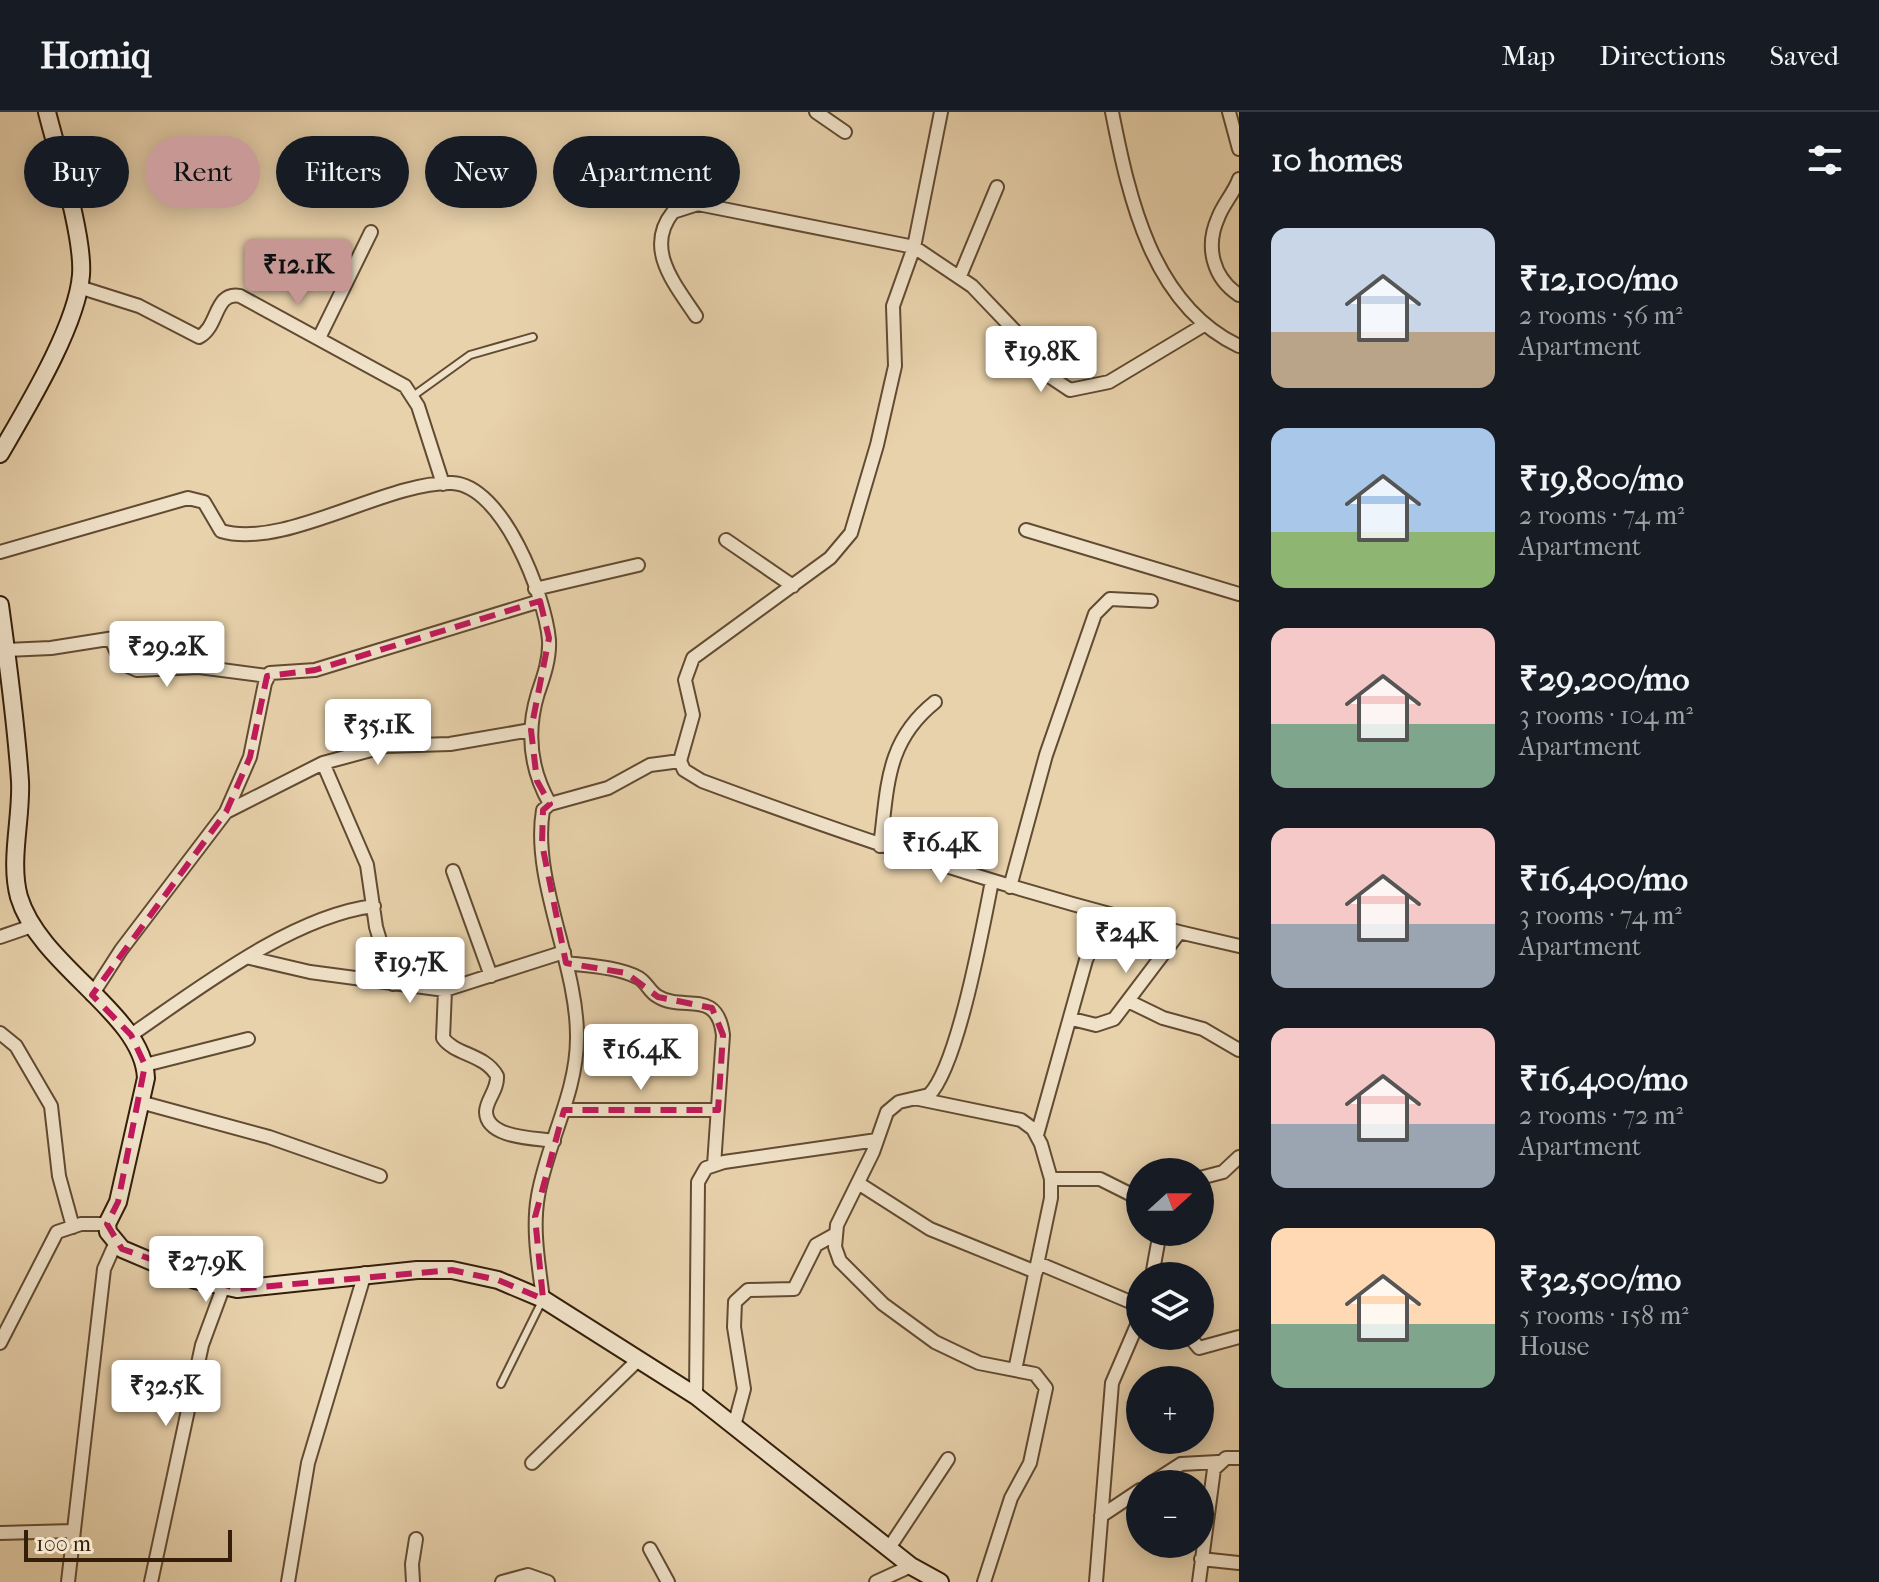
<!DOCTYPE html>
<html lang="en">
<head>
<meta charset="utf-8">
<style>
  :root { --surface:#171b24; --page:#242831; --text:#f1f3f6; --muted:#9ea1a6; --line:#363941; --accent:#c59692 }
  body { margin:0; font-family:"IM FELL French Canon",serif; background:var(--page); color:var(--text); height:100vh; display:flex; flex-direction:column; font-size:30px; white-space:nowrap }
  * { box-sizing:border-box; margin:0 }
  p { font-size:26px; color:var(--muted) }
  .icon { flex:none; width:44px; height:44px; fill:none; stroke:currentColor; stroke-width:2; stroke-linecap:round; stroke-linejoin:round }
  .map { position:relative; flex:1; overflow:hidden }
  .side { display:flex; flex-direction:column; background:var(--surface); width:640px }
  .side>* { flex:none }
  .guide { position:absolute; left:24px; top:24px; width:760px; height:72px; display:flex; gap:16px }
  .needle { width:52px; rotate:69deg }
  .buttons { position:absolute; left:1126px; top:1046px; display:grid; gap:16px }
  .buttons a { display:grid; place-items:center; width:88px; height:88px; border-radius:50%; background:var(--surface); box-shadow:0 4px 20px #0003; font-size:40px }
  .scale { position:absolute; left:24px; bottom:20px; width:208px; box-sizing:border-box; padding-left:8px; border:4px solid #341e09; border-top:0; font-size:22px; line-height:28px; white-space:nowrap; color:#341e09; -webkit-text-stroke:6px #f0e2c9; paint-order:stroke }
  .price { position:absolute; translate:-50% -68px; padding:0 18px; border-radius:8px; background:#fff; color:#222; font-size:26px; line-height:52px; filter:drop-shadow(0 2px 4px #0008) }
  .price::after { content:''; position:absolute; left:50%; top:48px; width:24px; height:18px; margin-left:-12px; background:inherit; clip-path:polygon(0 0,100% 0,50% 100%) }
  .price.on { background:var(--accent); color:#111 }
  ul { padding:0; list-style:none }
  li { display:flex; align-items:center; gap:24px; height:200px; padding:0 32px }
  li span { display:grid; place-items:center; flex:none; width:224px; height:160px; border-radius:16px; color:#555 }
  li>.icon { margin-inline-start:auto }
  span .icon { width:96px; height:96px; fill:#fffc; stroke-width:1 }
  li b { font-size:34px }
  h2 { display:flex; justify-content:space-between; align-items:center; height:96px; padding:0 32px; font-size:34px }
  .chip { padding:0 28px; border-radius:36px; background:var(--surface); box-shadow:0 4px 20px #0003; font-size:28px; line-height:72px }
  .chip.on { background:var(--accent); color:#111 }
  header { display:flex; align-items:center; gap:48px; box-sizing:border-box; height:112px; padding:0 40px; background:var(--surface); border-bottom:2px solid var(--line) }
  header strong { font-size:38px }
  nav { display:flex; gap:44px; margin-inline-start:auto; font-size:28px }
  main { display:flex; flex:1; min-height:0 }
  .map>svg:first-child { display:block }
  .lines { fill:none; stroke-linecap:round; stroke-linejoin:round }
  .lane-casing { stroke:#614b32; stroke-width:10 }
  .street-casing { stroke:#614b32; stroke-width:16 }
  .secondary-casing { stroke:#341e09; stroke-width:20 }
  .lane { stroke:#f0e2c9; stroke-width:6 }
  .street { stroke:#f0e2c9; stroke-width:12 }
  .secondary { stroke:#f0e2c9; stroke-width:16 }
  .marked { fill:none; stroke:#c2185b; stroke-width:6; stroke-dasharray:16 10; stroke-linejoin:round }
</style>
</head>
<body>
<header>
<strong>Homiq</strong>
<nav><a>Map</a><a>Directions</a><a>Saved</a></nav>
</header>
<main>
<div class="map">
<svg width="1239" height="1470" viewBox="0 0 1239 1470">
  <rect width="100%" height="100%" fill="#e8d2ac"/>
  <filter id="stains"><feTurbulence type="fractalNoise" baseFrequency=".0025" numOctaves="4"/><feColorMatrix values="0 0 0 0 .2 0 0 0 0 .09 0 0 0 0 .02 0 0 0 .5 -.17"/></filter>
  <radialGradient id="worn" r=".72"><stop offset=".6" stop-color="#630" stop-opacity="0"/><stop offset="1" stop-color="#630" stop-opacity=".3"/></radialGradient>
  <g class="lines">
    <g class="lane-casing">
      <path id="lane" d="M413 284 470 243 533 225
        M501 1272 543 1187"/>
    </g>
    <g class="street-casing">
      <path id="street" d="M816 0 845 20
        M941 0 914 135 893 194 895 254 877 333 851 421 830 446 693 546 685 568 693 603 680 649 684 658 702 669C880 735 1054 793 1239 834
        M1112 0C1129 86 1152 193 1239 234
        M1229 0 1239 37
        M1239 67C1234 81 1223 92 1218 106 1205 135 1213 166 1239 183
        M960 164 997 75
        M79 175 139 194 199 225C219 215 214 179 240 184L405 274 418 294 443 372
        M696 204C674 171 644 136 673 100L698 92 914 135 972 174 1015 219 1049 264 1070 278 1109 270 1204 213
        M319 226 371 120
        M1026 418 1239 482
        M726 428 793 474
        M0 440 188 386 204 390 221 419C284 438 387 369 452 371 503 373 545 484 549 528 550 546 544 564 538 581 526 620 530 657 550 692
        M535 477 638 453
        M111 527 121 551 137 558 199 555 267 564
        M6 538 51 536 165 518
        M323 651 367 753 376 815 393 872
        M226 700 323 651 386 634 450 632 531 618
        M880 734C888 675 885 630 935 590
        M453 759 491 864
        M1010 775 1046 643 1095 502 1110 487 1151 489
        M0 825 32 814
        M250 846 310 860 445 878 564 840
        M566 851C590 854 618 855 639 866 647 871 649 879 657 884 683 901 717 875 723 923L714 1053
        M445 878 443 926C455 943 485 942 497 964 498 978 486 988 486 1000 487 1027 537 1026 554 1029
        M92 883 121 838 226 700 250 645 265 571 270 561 315 558 540 489
        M1128 889 1163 906 1203 917 1239 938
        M1072 907 1096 913 1114 907 1179 821
        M0 921 16 934 51 994 59 1064 73 1115
        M131 923C198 877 292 804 374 794
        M145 953 248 927
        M919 987 1021 1008 1033 1017 1041 1032 1051 1067V1086L1015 1258
        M140 990 269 1025 380 1064
        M564 998H718
        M1037 1023 1086 848 1106 804
        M1200 1066 1223 1060 1239 1045
        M1051 1067H1100L1140 1087
        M858 1071 930 1117 1036 1160
        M1038 1151 1140 1194
        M1152 1164 1160 1120
        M543 1187C539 1154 532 1118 538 1084 547 1031 577 981 577 926 578 853 531 768 543 698L550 692 608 676 650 653 680 649
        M1189 1224 1199 1236 1239 1225
        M0 1231 57 1120 81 1112H107
        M696 1284 698 1070 706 1056 724 1050 877 1028
        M734 1314 744 1277 734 1215 735 1190 748 1178 794 1177 816 1133 834 1123
        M532 1351 638 1248
        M1150 1372 1181 1352 1218 1350
        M1101 1404 1140 1378
        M0 1421 73 1419
        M889 1436 948 1347
        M650 1437 668 1470
        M1201 1447 1239 1451
        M68 1470 104 1157 116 1130
        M151 1470 202 1233 223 1176
        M288 1470 308 1351 365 1161
        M413 1470 412 1452 416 1427
        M502 1470 528 1463 548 1470
        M876 1470 911 1454
        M984 1470 1011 1386 1030 1351 1046 1276 1035 1262 979 1251 935 1230 883 1192 840 1149 835 1135 837 1113 873 1040 887 1000 899 990 929 983C958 954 983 814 992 769
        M1096 1470 1112 1271 1140 1206
        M1199 1470 1214 1357 1226 1346H1239"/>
    </g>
    <g class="secondary-casing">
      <path id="secondary" d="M0 342C26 297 77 214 81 163 84 124 57 40 47 0
        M0 493C8 551 16 610 20 669 22 705 9 749 19 785 40 855 143 901 146 966L118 1090 107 1112 108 1120 122 1137 195 1168 237 1177 417 1158H452L498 1168 543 1187 696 1284 911 1454 940 1470"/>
    </g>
    <use href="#lane" class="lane"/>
    <use href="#street" class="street"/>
    <use href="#secondary" class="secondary"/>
  </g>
  <path class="marked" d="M540 489 549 526 531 618 537 669 550 692 543 698 542 732 566 851 626 861 658 885 712 896 723 923 718 998H564L535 1105 543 1187 498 1168 452 1158 237 1177 122 1137 107 1112 118 1090 145 953 131 923 92 883 226 700 250 645 267 564 315 558Z"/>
  <rect width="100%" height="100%" filter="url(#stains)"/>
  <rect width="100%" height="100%" fill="url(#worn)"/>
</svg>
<div class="buttons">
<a><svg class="needle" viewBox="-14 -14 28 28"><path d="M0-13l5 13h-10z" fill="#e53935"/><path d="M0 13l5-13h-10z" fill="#9ea1a6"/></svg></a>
<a><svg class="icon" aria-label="layers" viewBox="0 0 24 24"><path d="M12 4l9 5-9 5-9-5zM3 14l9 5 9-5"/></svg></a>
<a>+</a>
<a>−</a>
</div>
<div class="scale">100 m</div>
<b class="price on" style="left:298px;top:195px">₹12.1K</b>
<b class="price" style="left:1041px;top:282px">₹19.8K</b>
<b class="price" style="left:167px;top:577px">₹29.2K</b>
<b class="price" style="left:378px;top:655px">₹35.1K</b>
<b class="price" style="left:941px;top:773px">₹16.4K</b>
<b class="price" style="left:1126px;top:863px">₹24K</b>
<b class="price" style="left:410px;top:893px">₹19.7K</b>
<b class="price" style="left:641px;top:980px">₹16.4K</b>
<b class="price" style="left:206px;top:1192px">₹27.9K</b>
<b class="price" style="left:166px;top:1316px">₹32.5K</b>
<div class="guide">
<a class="chip">Buy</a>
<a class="chip on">Rent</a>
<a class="chip">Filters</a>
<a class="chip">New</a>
<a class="chip">Apartment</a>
</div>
</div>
<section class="side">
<h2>10 homes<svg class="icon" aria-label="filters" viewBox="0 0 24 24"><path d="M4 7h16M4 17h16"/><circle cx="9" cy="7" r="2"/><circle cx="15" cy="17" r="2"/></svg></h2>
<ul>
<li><span style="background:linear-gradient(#c9d6e8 65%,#b9a48a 0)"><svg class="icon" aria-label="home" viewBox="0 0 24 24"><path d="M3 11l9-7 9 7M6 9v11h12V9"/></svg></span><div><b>₹12,100/mo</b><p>2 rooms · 56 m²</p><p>Apartment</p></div></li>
<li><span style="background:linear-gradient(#a9c7e8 65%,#8fb573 0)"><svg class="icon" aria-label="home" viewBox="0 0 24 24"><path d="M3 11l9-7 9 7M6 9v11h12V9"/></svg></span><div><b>₹19,800/mo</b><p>2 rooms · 74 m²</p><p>Apartment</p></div></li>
<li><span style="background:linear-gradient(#f6c9c9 60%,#7fa58c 0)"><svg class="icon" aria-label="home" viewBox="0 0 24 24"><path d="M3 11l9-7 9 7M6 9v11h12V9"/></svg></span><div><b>₹29,200/mo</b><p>3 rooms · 104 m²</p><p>Apartment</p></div></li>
<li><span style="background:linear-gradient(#f6c9c9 60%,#9aa5b1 0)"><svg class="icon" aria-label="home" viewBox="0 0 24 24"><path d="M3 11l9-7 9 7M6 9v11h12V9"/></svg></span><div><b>₹16,400/mo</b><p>3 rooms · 74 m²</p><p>Apartment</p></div></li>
<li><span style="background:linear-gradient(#f6c9c9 60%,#9aa5b1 0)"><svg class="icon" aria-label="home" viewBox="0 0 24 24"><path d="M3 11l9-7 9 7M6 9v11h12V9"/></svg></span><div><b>₹16,400/mo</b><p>2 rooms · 72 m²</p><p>Apartment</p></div></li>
<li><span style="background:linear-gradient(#ffd9b3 60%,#7fa58c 0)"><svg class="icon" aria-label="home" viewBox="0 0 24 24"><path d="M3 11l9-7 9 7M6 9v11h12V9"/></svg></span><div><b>₹32,500/mo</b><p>5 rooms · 158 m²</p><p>House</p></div></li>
</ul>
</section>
</main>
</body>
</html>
